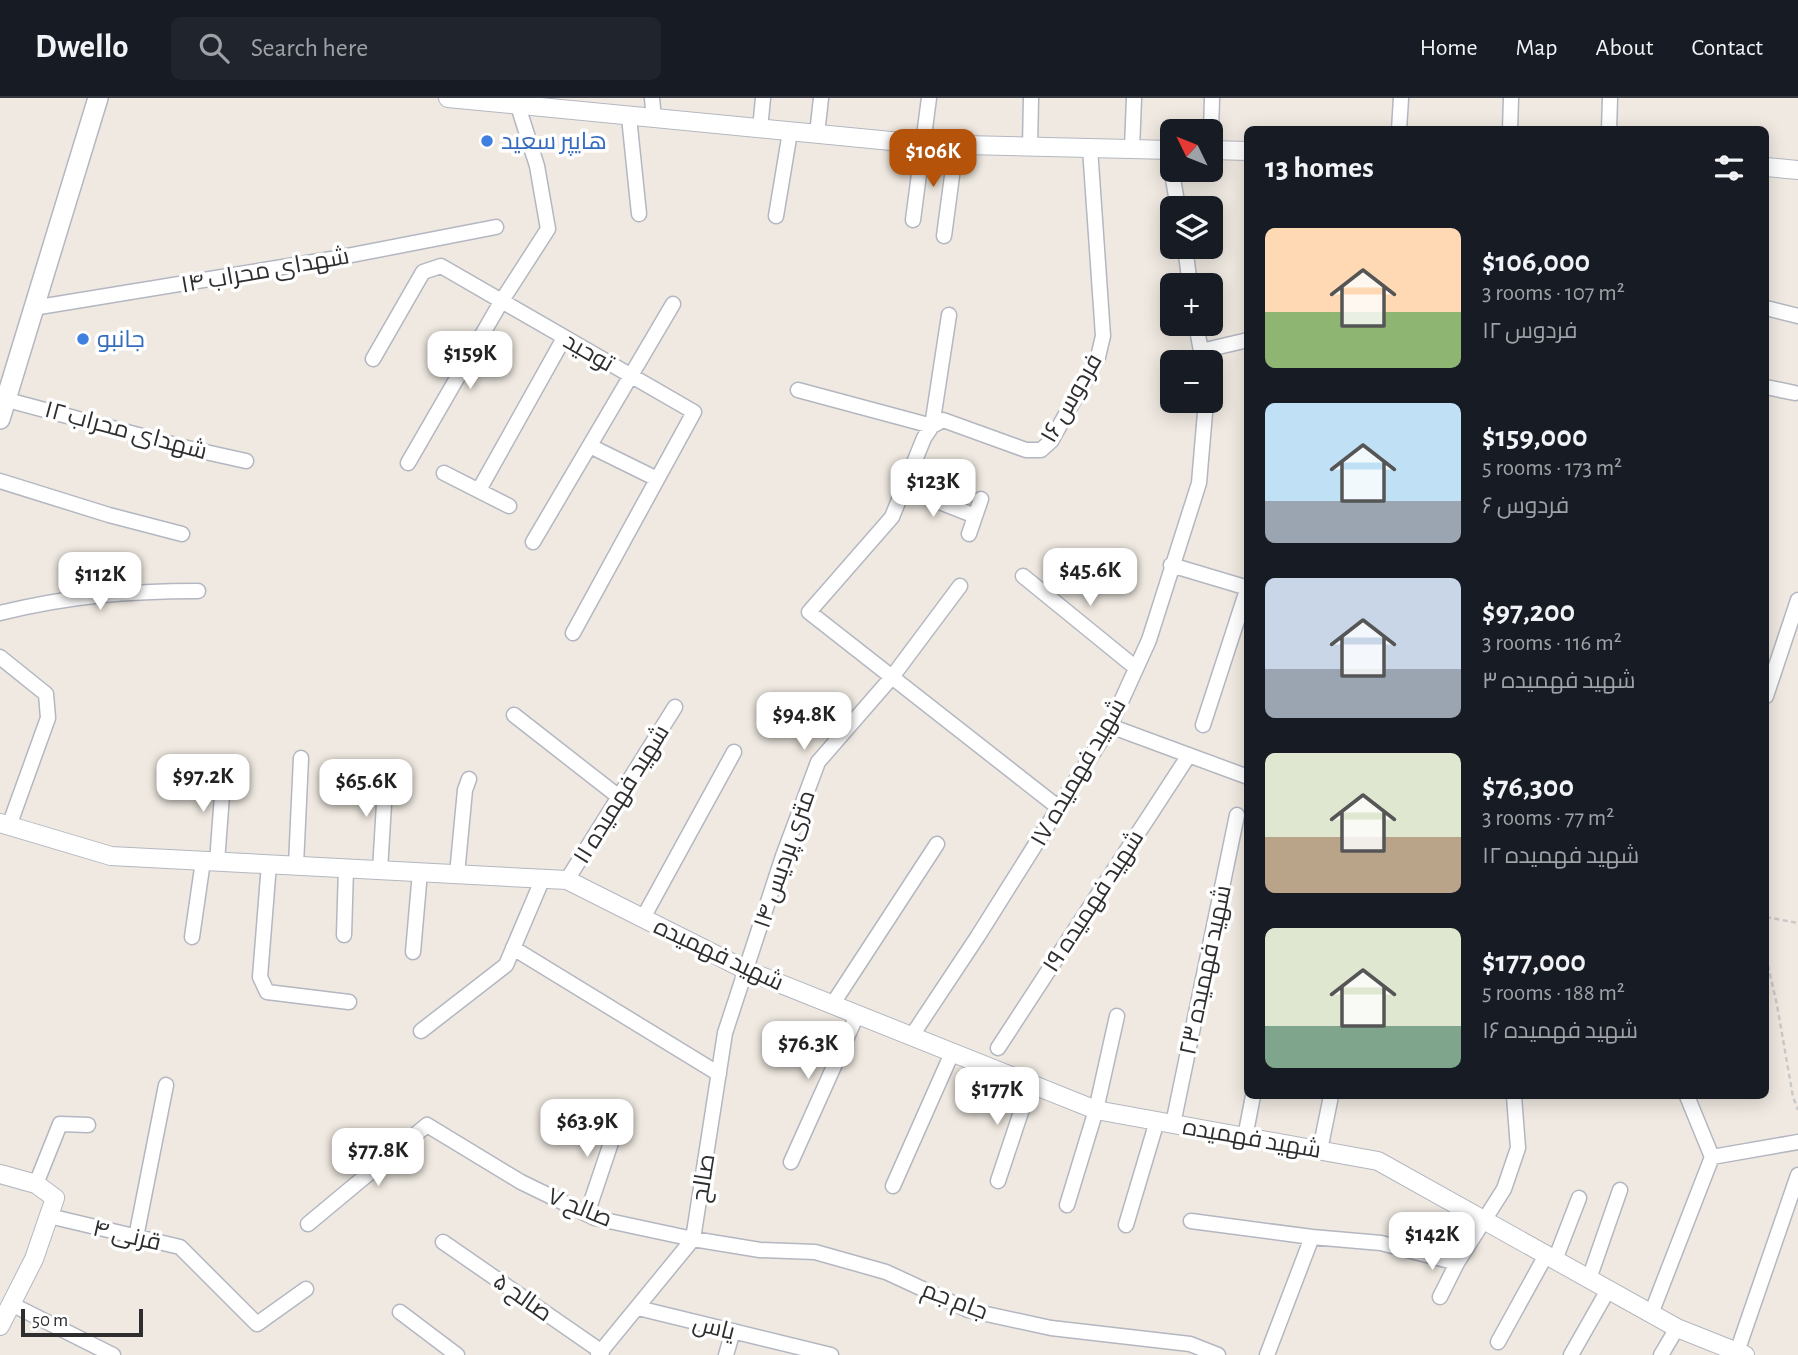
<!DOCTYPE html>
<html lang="en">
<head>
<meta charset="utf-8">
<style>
  :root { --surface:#171b24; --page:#20242c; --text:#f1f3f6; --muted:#9ea1a6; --line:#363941; --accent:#b45309 }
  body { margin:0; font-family:"Alegreya Sans",Cairo,sans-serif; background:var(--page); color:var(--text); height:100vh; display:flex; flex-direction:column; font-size:26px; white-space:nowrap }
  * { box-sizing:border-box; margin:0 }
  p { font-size:23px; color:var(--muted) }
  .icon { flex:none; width:38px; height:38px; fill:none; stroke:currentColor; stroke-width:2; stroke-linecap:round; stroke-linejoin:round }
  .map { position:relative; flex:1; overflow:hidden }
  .sheet { position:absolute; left:1244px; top:28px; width:525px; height:973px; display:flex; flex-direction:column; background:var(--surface); border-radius:10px; box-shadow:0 4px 18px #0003 }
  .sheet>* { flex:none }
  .needle { width:46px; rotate:313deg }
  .tools { position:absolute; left:1160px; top:21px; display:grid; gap:14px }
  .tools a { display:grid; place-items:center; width:63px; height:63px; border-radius:10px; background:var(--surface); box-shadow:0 4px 18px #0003; font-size:35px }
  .scale { position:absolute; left:21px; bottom:18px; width:122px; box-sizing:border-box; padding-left:7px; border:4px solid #2e2e2e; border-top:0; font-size:19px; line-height:24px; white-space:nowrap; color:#2e2e2e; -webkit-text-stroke:5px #fff; paint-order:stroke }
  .price { position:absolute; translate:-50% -60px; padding:0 16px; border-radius:14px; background:#fff; color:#222; font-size:23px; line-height:46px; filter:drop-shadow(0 2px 4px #0008) }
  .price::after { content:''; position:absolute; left:50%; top:42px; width:21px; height:16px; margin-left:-10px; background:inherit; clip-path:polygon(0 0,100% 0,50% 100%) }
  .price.current { background:var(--accent); color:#fff }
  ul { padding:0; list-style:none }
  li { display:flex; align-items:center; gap:21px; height:175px; padding:0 21px }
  li span { display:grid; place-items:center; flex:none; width:196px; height:140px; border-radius:10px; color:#555 }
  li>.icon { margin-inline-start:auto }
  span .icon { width:84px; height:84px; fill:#fffc; stroke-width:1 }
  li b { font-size:30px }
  h2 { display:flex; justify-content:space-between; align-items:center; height:84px; padding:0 21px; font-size:30px }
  header { display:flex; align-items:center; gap:42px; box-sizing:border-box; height:98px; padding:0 35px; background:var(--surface); border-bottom:2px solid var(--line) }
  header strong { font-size:33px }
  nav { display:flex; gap:38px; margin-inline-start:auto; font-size:24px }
  .search { width:490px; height:63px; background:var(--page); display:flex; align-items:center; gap:18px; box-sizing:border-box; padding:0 24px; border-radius:10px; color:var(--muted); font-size:26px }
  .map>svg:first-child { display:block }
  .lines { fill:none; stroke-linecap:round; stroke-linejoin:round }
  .minor-casing { stroke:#b4b7c1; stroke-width:17 }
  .tertiary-casing { stroke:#b4b7c1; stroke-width:20 }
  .secondary-casing { stroke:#b4b7c1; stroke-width:22 }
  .path { stroke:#c9c9c9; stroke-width:2.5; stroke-dasharray:5 3.5; stroke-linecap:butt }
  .minor { stroke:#fff; stroke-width:14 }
  .tertiary { stroke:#fff; stroke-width:18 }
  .secondary { stroke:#fff; stroke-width:19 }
  .shop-dot { fill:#3f7fe0; stroke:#fff; stroke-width:2.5 }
  .labels { text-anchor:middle; stroke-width:7; stroke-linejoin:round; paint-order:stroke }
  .shop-label { font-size:24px; fill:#366cbe; stroke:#fff; text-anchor:start }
  .street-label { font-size:24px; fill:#2e2e2e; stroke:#fff }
</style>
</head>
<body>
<header>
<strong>Dwello</strong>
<div class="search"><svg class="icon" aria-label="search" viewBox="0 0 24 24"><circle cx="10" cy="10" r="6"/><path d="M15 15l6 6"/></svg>Search here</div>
<nav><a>Home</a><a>Map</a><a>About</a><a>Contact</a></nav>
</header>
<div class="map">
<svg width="1798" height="1257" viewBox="0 0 1798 1257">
  <rect width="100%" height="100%" fill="#efe9e1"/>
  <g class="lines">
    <g class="minor-casing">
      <path id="minor" d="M652 0 654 21
        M629 19 639 116
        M760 31 763 0
        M1399 32 1401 0
        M1510 32 1511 0
        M1609 32 1610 0
        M1211 33 1212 0
        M817 36 821 0
        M1030 49 1031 0
        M1132 51 1134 0
        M1168 51 1178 110
        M776 118 790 34
        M913 122 929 0
        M944 138 956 48
        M1185 149 1190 187
        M33 210 331 161 496 129
        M1766 210 1798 218
        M949 217 932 328 924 340 892 419 809 514 1059 710
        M1196 226 1203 264
        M1201 253 1248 242
        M373 261 423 174 441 168 694 314 573 535
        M1766 289 1795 295
        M798 292 932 328
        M0 300 183 349 246 363
        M932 328 943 322 1026 352H1041L1051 343 1098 259 1103 238 1090 50
        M590 348 657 381
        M408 365 501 204 548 131 537 68 518 8
        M444 375 509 408
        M0 383 109 417 182 436
        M904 390 975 418
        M479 392 564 240
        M969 436 981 401
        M533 444 673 206
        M1171 467 1248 490
        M1023 478 1136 570
        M0 515C69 498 128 493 198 493
        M0 559 46 596 48 620 9 728
        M1766 598 1798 502
        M514 617 619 699
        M1203 627 1248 489
        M1110 628 1248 679
        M217 764 224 670
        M269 766 260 879 267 894 349 904
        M296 767 301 660
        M380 772 386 673
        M457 776 465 692 469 681
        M567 782 675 609
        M643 820 734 654
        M344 837 346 770
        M192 839 203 763
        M513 850 719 976
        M413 854 420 774
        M832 907 937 746
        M421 933 506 867 543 780
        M911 939 978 838 1110 628 1149 542 1199 385 1206 303
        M998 950 1189 657
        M1173 1026 1237 717
        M1245 1039 1253 998
        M1320 1052 1331 998
        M1712 1059 1798 1044
        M791 1064 857 917
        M998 1083 1030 987
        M36 1086 60 1026 88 1027
        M893 1088 952 955
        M1067 1107 1096 1012 1117 918
        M587 1116 620 1018
        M49 1118 180 1149 257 1226 306 1191
        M1191 1123 1312 1139
        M308 1126 427 1027 521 1084 595 1120 693 1141 760 1152 815 1154 886 1174 968 1212 1051 1230 1190 1246 1218 1257
        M1126 1127 1157 1023
        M136 1139 166 987
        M443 1144 602 1254
        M1555 1162 1579 1100
        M1589 1181 1620 1092
        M1440 1199 1457 1165
        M11 1206 113 1257
        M638 1210 831 1257
        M400 1214 457 1257
        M1651 1216 1712 1059 1687 998
        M1498 1244 1546 1157
        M1737 1254 1798 1077
        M598 1257 693 1141 725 935 783 758 818 664 892 579 960 488
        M726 1257 733 1233
        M1267 1257 1312 1139 1381 1145 1457 1165 1504 1091 1518 1050 1514 998
        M1571 1257 1608 1192
        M1661 1257 1677 1230"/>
    </g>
    <g class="tertiary-casing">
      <path id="tertiary" d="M448 0 922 46 1172 52
        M1211 52 1248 53
        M1766 69 1798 72
        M0 725 111 758 567 782 746 872 1096 1012 1378 1063 1677 1230 1745 1257
        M0 1076 36 1086 55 1100 34 1161 0 1228"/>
    </g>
    <g class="secondary-casing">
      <path id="secondary" d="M0 321 98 0"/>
    </g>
    <path class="path" d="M1766 819 1798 825
      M1766 859 1777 907 1793 999 1798 1012"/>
    <use href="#minor" class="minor"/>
    <use href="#tertiary" class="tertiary"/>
    <use href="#secondary" class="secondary"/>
  </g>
  <g class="shop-dot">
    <circle cx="487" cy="43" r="7"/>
    <circle cx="83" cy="241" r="7"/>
  </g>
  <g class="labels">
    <g class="shop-label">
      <text x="501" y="51">هایپر سعید</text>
      <text x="97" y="249">جانبو</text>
    </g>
    <g class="street-label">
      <text transform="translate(265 172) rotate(-10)" y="8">شهدای محراب ۱۴</text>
      <text transform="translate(589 254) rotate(30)" y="8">توحید</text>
      <text transform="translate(1071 300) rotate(-60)" y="8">فردوس ۱۶</text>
      <text transform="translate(126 332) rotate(15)" y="8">شهدای محراب ۱۲</text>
      <text transform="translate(1078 674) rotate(-60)" y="8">شهید فهمیده ۱۷</text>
      <text transform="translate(621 696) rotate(-58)" y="8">شهید فهمیده ۱۱</text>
      <text transform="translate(784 761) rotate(-71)" y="8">۱۴ متری پردیس</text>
      <text transform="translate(1093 803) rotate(-57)" y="8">شهید فهمیده ۱۹</text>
      <text transform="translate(719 856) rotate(25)" y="8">شهید فهمیده</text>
      <text transform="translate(1205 872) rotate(-78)" y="8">شهید فهمیده ۲۳</text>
      <text transform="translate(1252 1040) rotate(10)" y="8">شهید فهمیده</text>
      <text transform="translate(703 1080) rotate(-81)" y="8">صالح</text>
      <text transform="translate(580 1109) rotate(22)" y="8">صالح ۷</text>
      <text transform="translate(127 1137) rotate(13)" y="8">قرنی ۴</text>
      <text transform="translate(523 1199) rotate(35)" y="8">صالح ۵</text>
      <text transform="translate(955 1202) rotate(21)" y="8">جام جم</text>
      <text transform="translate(714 1229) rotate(14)" y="8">یاس</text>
    </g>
  </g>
</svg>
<div class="tools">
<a><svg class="needle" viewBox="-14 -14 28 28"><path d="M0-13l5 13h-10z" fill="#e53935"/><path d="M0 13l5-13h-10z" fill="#9ea1a6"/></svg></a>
<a><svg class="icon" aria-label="layers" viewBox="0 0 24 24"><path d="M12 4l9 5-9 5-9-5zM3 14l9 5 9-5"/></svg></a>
<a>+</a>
<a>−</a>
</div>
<div class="scale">50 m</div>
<b class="price current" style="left:933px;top:91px">$106K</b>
<b class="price" style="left:470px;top:293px">$159K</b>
<b class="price" style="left:933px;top:421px">$123K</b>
<b class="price" style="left:1090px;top:510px">$45.6K</b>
<b class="price" style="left:100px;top:514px">$112K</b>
<b class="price" style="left:804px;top:654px">$94.8K</b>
<b class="price" style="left:203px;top:716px">$97.2K</b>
<b class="price" style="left:366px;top:721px">$65.6K</b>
<b class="price" style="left:808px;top:983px">$76.3K</b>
<b class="price" style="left:997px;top:1029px">$177K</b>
<b class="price" style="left:587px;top:1061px">$63.9K</b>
<b class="price" style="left:378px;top:1090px">$77.8K</b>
<b class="price" style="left:1432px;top:1174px">$142K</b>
<section class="sheet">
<h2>13 homes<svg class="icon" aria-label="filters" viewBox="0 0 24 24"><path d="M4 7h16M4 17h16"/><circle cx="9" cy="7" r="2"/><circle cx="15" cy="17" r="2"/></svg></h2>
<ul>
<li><span style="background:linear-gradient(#ffd9b3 60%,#8fb573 0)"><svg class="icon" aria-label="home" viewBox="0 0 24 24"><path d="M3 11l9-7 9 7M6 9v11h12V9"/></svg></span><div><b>$106,000</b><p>3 rooms · 107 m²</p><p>فردوس ۱۲</p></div></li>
<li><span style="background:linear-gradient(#bfe0f5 70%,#9aa5b1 0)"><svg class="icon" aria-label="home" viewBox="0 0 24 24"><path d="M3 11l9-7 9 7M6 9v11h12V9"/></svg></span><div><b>$159,000</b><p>5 rooms · 173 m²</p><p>فردوس ۶</p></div></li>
<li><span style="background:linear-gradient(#c9d6e8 65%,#9aa5b1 0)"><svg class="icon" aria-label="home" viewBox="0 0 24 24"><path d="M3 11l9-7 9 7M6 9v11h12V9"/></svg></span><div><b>$97,200</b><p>3 rooms · 116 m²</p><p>شهید فهمیده ۳</p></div></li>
<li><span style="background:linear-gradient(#dfe7d0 60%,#b9a48a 0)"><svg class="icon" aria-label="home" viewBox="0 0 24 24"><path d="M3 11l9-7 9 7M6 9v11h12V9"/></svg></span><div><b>$76,300</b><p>3 rooms · 77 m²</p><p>شهید فهمیده ۱۲</p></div></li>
<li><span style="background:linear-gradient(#dfe7d0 70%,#7fa58c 0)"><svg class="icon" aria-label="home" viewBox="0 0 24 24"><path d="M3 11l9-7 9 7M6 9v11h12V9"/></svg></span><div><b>$177,000</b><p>5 rooms · 188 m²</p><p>شهید فهمیده ۱۶</p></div></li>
</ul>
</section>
</div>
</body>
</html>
